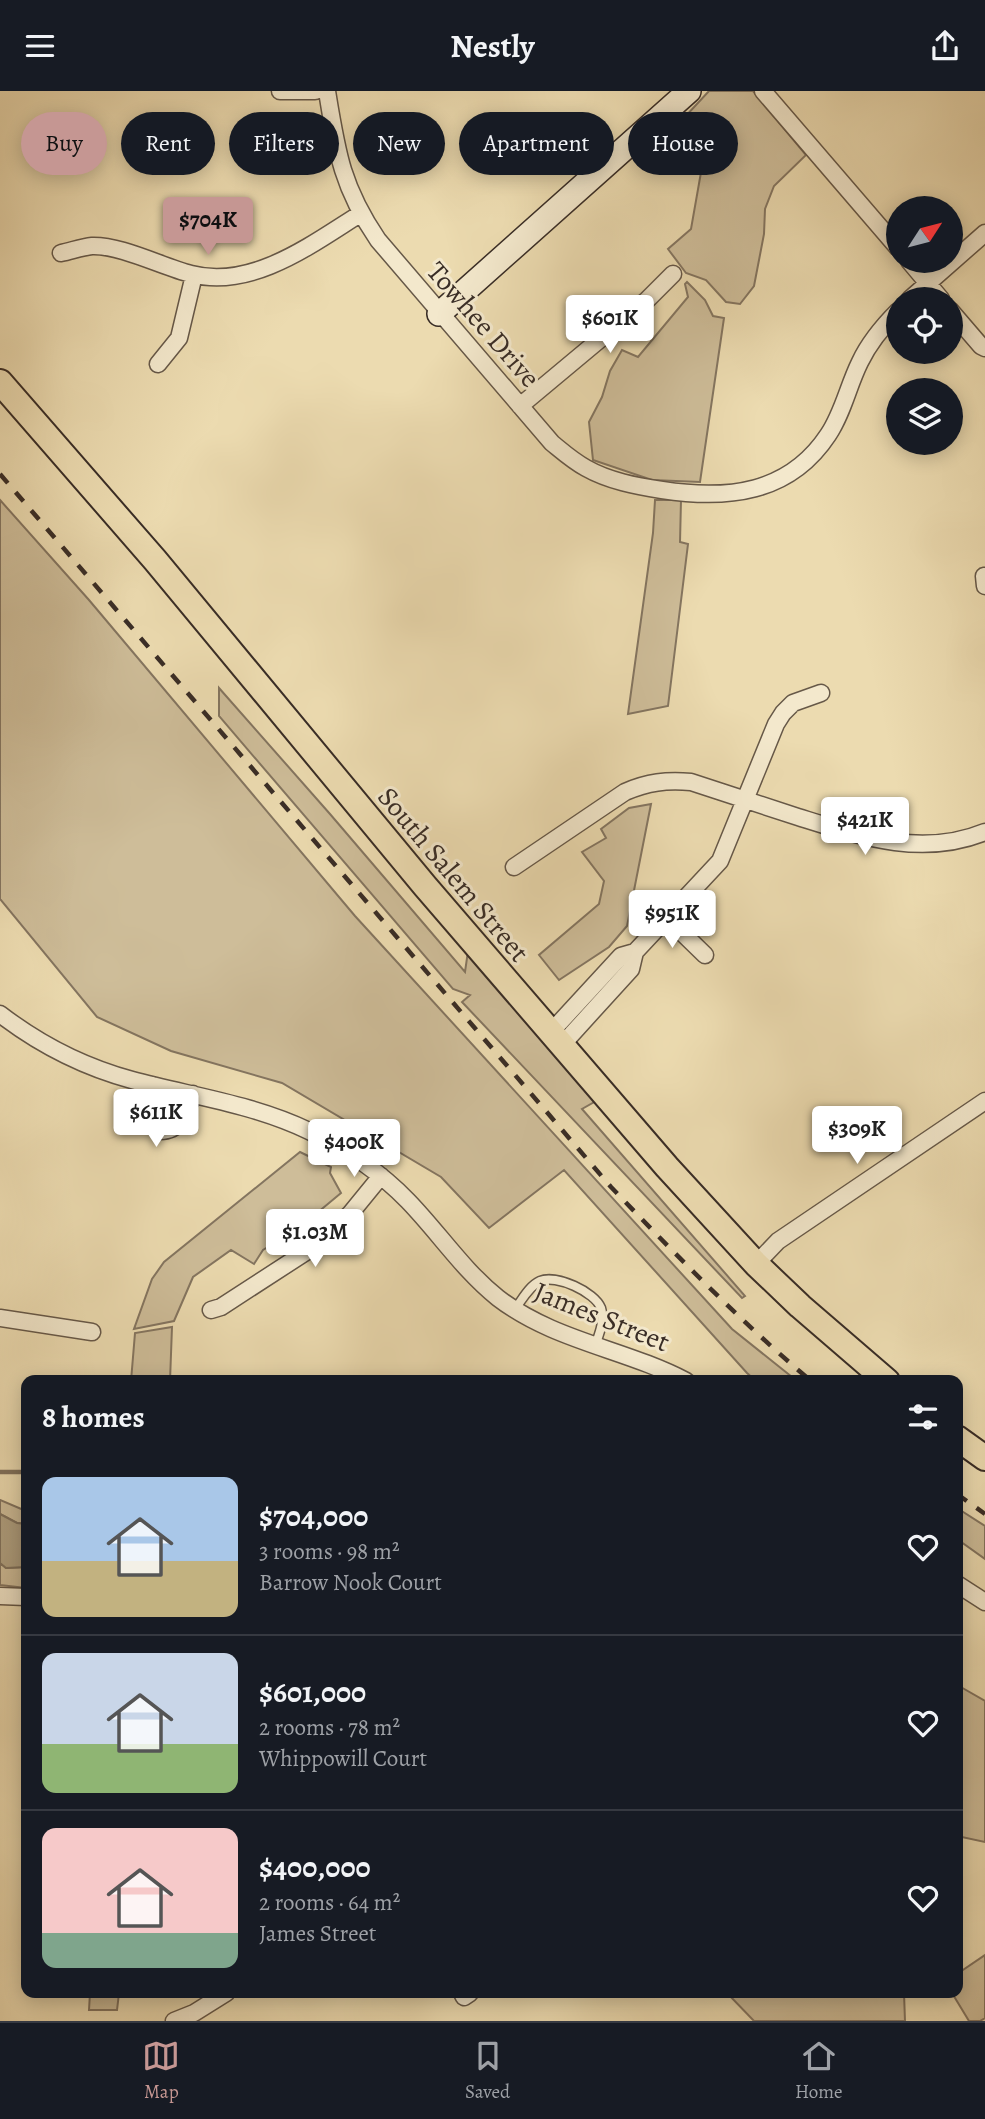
<!DOCTYPE html>
<html lang="en">
<head>
<meta charset="utf-8">
<style>
  :root { --surface:#171b24; --page:#242831; --text:#f1f3f6; --muted:#9ea1a6; --line:#363941; --accent:#c59692 }
  body { margin:0; font-family:Alegreya,serif; background:var(--page); color:var(--text); height:100vh; display:flex; flex-direction:column; font-size:26px; white-space:nowrap }
  * { box-sizing:border-box; margin:0 }
  p { font-size:23px; color:var(--muted) }
  .icon { flex:none; width:38px; height:38px; fill:none; stroke:currentColor; stroke-width:2; stroke-linecap:round; stroke-linejoin:round }
  .map { position:relative; flex:1; overflow:hidden }
  .details { position:absolute; left:21px; top:1284px; width:942px; height:623px; display:flex; flex-direction:column; background:var(--surface); border-radius:14px; box-shadow:0 4px 18px #0003 }
  .details>* { flex:none }
  .guide { position:absolute; left:21px; top:21px; width:943px; height:63px; display:flex; gap:14px }
  .needle { width:46px; rotate:54deg }
  .tools { position:absolute; left:886px; top:105px; display:grid; gap:14px }
  .tools a { display:grid; place-items:center; width:77px; height:77px; border-radius:50%; background:var(--surface); box-shadow:0 4px 18px #0003; font-size:35px }
  .price { position:absolute; translate:-50% -60px; padding:0 16px; border-radius:7px; background:#fff; color:#222; font-size:23px; line-height:46px; filter:drop-shadow(0 2px 4px #0008) }
  .price::after { content:''; position:absolute; left:50%; top:42px; width:21px; height:16px; margin-left:-10px; background:inherit; clip-path:polygon(0 0,100% 0,50% 100%) }
  .price.current { background:var(--accent); color:#111 }
  ul { padding:0; list-style:none }
  li { display:flex; align-items:center; gap:21px; height:175px; padding:0 21px }
  li+li { border-top:2px solid var(--line) }
  li span { display:grid; place-items:center; flex:none; width:196px; height:140px; border-radius:14px; color:#555 }
  li>.icon { margin-inline-start:auto }
  span .icon { width:84px; height:84px; fill:#fffc; stroke-width:1 }
  li b { font-size:30px }
  h2 { display:flex; justify-content:space-between; align-items:center; height:84px; padding:0 21px; font-size:30px }
  .tag { padding:0 24px; border-radius:32px; background:var(--surface); box-shadow:0 4px 18px #0003; font-size:24px; line-height:63px }
  .tag.current { background:var(--accent); color:#111 }
  header { display:flex; justify-content:space-between; align-items:center; height:91px; padding:0 21px; background:var(--surface); font-size:32px; font-weight:700 }
  .menu { display:flex; justify-content:space-around; align-items:center; height:98px; border-top:2px solid var(--line); background:var(--surface); font-size:19px; color:var(--muted) }
  .menu a { display:grid; justify-items:center; gap:4px }
  .menu .current { color:var(--accent) }
  .map>svg:first-child { display:block }
  .green { fill:#cebd99; stroke:#847560; stroke-width:2 }
  .water { fill:#afa081; stroke:#80725d; stroke-width:2 }
  .lines { fill:none; stroke-linecap:round; stroke-linejoin:round }
  .stream { stroke:#80725d; stroke-width:4.5 }
  .service-casing { stroke:#665848; stroke-width:11 }
  .minor-casing { stroke:#665848; stroke-width:19 }
  .secondary-casing { stroke:#392d26; stroke-width:26 }
  .primary-casing { stroke:#392d26; stroke-width:28 }
  .service { stroke:#f3e8cc; stroke-width:8 }
  .minor { stroke:#f3e8cc; stroke-width:16 }
  .secondary { stroke:#f3e8cc; stroke-width:23 }
  .primary { stroke:#ecdbb0; stroke-width:24 }
  .rail { stroke:#392d26; stroke-width:4.5; stroke-dasharray:12 12; stroke-linecap:butt }
  .labels { text-anchor:middle; stroke-width:6; stroke-linejoin:round; paint-order:stroke }
  .street-label { font-size:28px; fill:#392d26; stroke:#f3e8cc }
</style>
</head>
<body>
<header><svg class="icon" aria-label="menu" viewBox="0 0 24 24"><path d="M4 6h16M4 12h16M4 18h16"/></svg>Nestly<svg class="icon" aria-label="share" viewBox="0 0 24 24"><path d="M12 15V3M7 8l5-5 5 5M5 13v7h14v-7"/></svg></header>
<div class="map">
<svg width="985" height="1930" viewBox="0 0 985 1930">
  <rect width="100%" height="100%" fill="#ecdbb0"/>
  <filter id="stains"><feTurbulence type="fractalNoise" baseFrequency=".00286" numOctaves="4"/><feColorMatrix values="0 0 0 0 .2 0 0 0 0 .09 0 0 0 0 .02 0 0 0 .5 -.17"/></filter>
  <radialGradient id="worn" r=".72"><stop offset=".6" stop-color="#630" stop-opacity="0"/><stop offset="1" stop-color="#630" stop-opacity=".3"/></radialGradient>
  <path class="green" d="M709 0H753L806 64 774 95 765 118 764 143 754 195 740 213 726 211 706 189 686 182 668 158 691 138 709 36 662 46 683 28Z
    M687 191 705 209 713 225 724 227 700 391 652 389 593 369 589 331 602 306 610 280 622 259 638 266 688 206 685 193Z
    M0 409 89 509 355 825 732 1238 797 1290H756L747 1282 564 1079 489 1137 441 1086 282 992 171 960 97 926 0 808Z
    M655 409H681L680 451 688 453 668 615 628 623 653 442Z
    M219 597 330 723 465 881 468 860 596 1010 582 1018 745 1205 742 1207 462 911 470 904 453 898 219 625Z
    M651 713 627 835 609 856 559 889 539 864 599 813 604 790 582 761 606 747 601 738 629 717Z
    M300 1061 331 1076 330 1082 341 1102 299 1137 263 1159 254 1173 231 1159 193 1186 174 1230 134 1238 152 1188 164 1171Z
    M172 1236 170 1290H131L135 1242Z
    M0 1409 26 1420V1433L17 1432 0 1423Z
    M957 1417 985 1435V1468L957 1448Z
    M0 1472 6 1477 26 1476V1497L0 1494Z
    M959 1595 985 1610V1751L957 1745Z
    M985 1864V1927L980 1930H969L952 1902H957V1883Z
    M90 1902H119L117 1919H89Z
    M727 1902H904L905 1930H754Z"/>
  <path class="water" d="M0 1423 17 1432 26 1433V1476L6 1477 0 1472Z"/>
  <g class="lines">
    <path class="stream" d="M0 1381H26"/>
    <g class="service-casing">
      <path id="service" d="M515 1218C522 1209 529 1195 540 1190 556 1183 595 1201 601 1217 605 1230 599 1243 595 1255"/>
    </g>
    <g class="minor-casing">
      <path id="minor" d="M280 0H315
        M327 0C337 62 342 96 378 149L552 352C563 361 573 370 586 377 609 390 636 395 662 399 727 409 789 403 828 344 843 322 848 295 860 271 869 252 883 235 898 220
        M763 0 898 157
        M61 162C71 160 82 156 92 155 121 154 163 176 191 183 252 199 312 153 360 123
        M909 170 941 208
        M910 208 985 142
        M950 219 981 255 985 257
        M158 273 179 247 194 184
        M520 315 647 209 673 183
        M984 485 985 495
        M514 776 625 701C648 691 666 689 691 691 727 703 762 714 798 726 859 745 922 767 985 741
        M667 827 705 864
        M0 923C39 953 84 976 132 989 191 1005 253 1013 309 1040 346 1058 380 1081 408 1110 439 1142 463 1179 498 1207 554 1250 625 1258 686 1290
        M550 942 621 865 635 861
        M561 955 631 878 635 861 720 770 776 633 783 622 793 612 821 602
        M152 994C149 1011 142 1029 160 1040 182 1040 186 1021 193 1003
        M756 1173 778 1150 985 1010
        M211 1219 221 1216 315 1155 350 1123 381 1085
        M0 1227 92 1241
        M957 1493 985 1511
        M0 1505 26 1506
        M462 1902 464 1906 470 1902
        M174 1930 194 1922 226 1902"/>
    </g>
    <g class="secondary-casing">
      <path id="secondary" d="M439 223 689 0"/>
    </g>
    <g class="primary-casing">
      <path id="primary" d="M0 291 155 469 425 795 667 1076 756 1173 800 1215 887 1290
        M957 1347 985 1367"/>
    </g>
    <use href="#service" class="service"/>
    <use href="#minor" class="minor"/>
    <use href="#secondary" class="secondary"/>
    <use href="#primary" class="primary"/>
    <path class="rail" d="M0 383 611 1096C676 1164 740 1230 811 1290
      M957 1403 985 1423"/>
  </g>
  <g class="labels">
    <g class="street-label">
      <text transform="translate(484 233) rotate(49)" y="10">Towhee Drive</text>
      <text transform="translate(454 783) rotate(50)" y="10">South Salem Street</text>
      <text transform="translate(602 1225) rotate(22)" y="10">James Street</text>
    </g>
  </g>
  <rect width="100%" height="100%" filter="url(#stains)"/>
  <rect width="100%" height="100%" fill="url(#worn)"/>
</svg>
<div class="tools">
<a><svg class="needle" viewBox="-14 -14 28 28"><path d="M0-13l5 13h-10z" fill="#e53935"/><path d="M0 13l5-13h-10z" fill="#9ea1a6"/></svg></a>
<a><svg class="icon" aria-label="locate" viewBox="0 0 24 24"><circle cx="12" cy="12" r="6"/><path d="M12 2v4M12 18v4M2 12h4M18 12h4"/></svg></a>
<a><svg class="icon" aria-label="layers" viewBox="0 0 24 24"><path d="M12 4l9 5-9 5-9-5zM3 14l9 5 9-5"/></svg></a>
</div>
<b class="price current" style="left:208px;top:166px">$704K</b>
<b class="price" style="left:610px;top:264px">$601K</b>
<b class="price" style="left:865px;top:766px">$421K</b>
<b class="price" style="left:672px;top:859px">$951K</b>
<b class="price" style="left:156px;top:1058px">$611K</b>
<b class="price" style="left:857px;top:1075px">$309K</b>
<b class="price" style="left:354px;top:1088px">$400K</b>
<b class="price" style="left:315px;top:1178px">$1.03M</b>
<div class="guide">
<a class="tag current">Buy</a>
<a class="tag">Rent</a>
<a class="tag">Filters</a>
<a class="tag">New</a>
<a class="tag">Apartment</a>
<a class="tag">House</a>
</div>
<section class="details">
<h2>8 homes<svg class="icon" aria-label="filters" viewBox="0 0 24 24"><path d="M4 7h16M4 17h16"/><circle cx="9" cy="7" r="2"/><circle cx="15" cy="17" r="2"/></svg></h2>
<ul>
<li><span style="background:linear-gradient(#a9c7e8 60%,#c2b280 0)"><svg class="icon" aria-label="home" viewBox="0 0 24 24"><path d="M3 11l9-7 9 7M6 9v11h12V9"/></svg></span><div><b>$704,000</b><p>3 rooms · 98 m²</p><p>Barrow Nook Court</p></div><svg class="icon" aria-label="heart" viewBox="0 0 24 24"><path d="M12 20l-8-8c-3-5 5-10 8-4 3-6 11-1 8 4z"/></svg></li>
<li><span style="background:linear-gradient(#c9d6e8 65%,#8fb573 0)"><svg class="icon" aria-label="home" viewBox="0 0 24 24"><path d="M3 11l9-7 9 7M6 9v11h12V9"/></svg></span><div><b>$601,000</b><p>2 rooms · 78 m²</p><p>Whippowill Court</p></div><svg class="icon" aria-label="heart" viewBox="0 0 24 24"><path d="M12 20l-8-8c-3-5 5-10 8-4 3-6 11-1 8 4z"/></svg></li>
<li><span style="background:linear-gradient(#f6c9c9 75%,#7fa58c 0)"><svg class="icon" aria-label="home" viewBox="0 0 24 24"><path d="M3 11l9-7 9 7M6 9v11h12V9"/></svg></span><div><b>$400,000</b><p>2 rooms · 64 m²</p><p>James Street</p></div><svg class="icon" aria-label="heart" viewBox="0 0 24 24"><path d="M12 20l-8-8c-3-5 5-10 8-4 3-6 11-1 8 4z"/></svg></li>
</ul>
</section>
</div>
<nav class="menu">
<a class="current"><svg class="icon" aria-label="map" viewBox="0 0 24 24"><path d="M3 6l6-2 6 2 6-2v14l-6 2-6-2-6 2zM9 4v14M15 6v14"/></svg>Map</a>
<a><svg class="icon" aria-label="saved" viewBox="0 0 24 24"><path d="M7 4h10v16l-5-4-5 4z"/></svg>Saved</a>
<a><svg class="icon" aria-label="home" viewBox="0 0 24 24"><path d="M3 11l9-7 9 7M6 9v11h12V9"/></svg>Home</a>
</nav>
</body>
</html>
